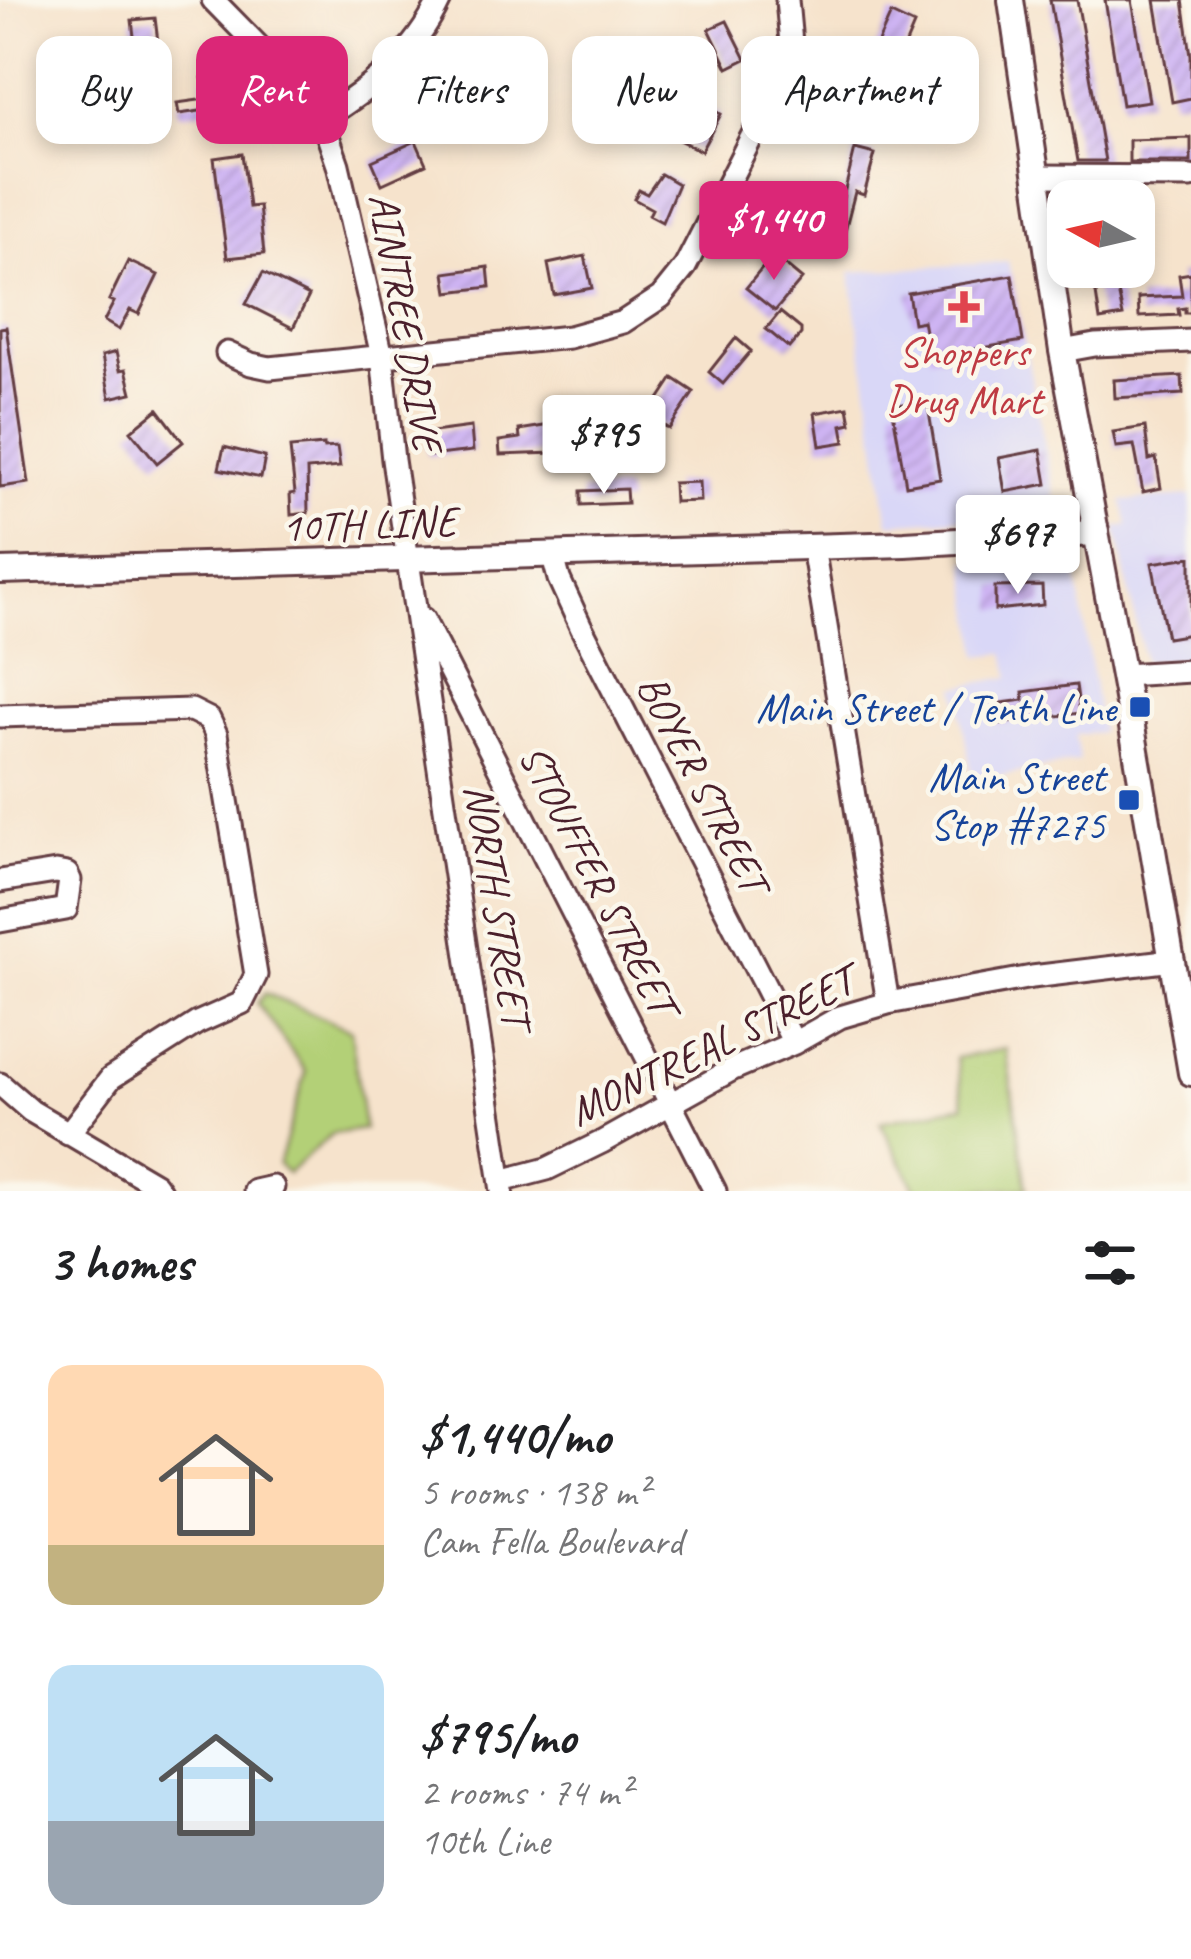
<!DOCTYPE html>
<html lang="en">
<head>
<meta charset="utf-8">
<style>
  :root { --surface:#fff; --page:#f2f2f2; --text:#202124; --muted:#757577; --accent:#db2777 }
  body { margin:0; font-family:Caveat,sans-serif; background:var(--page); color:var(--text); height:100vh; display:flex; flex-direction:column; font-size:45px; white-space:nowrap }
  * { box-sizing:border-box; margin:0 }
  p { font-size:39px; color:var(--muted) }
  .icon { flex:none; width:66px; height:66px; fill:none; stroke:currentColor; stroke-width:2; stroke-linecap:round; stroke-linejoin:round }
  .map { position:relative; height:1191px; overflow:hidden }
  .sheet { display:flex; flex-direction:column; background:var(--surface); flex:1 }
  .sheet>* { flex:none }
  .banner { position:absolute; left:36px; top:36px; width:1119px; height:108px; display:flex; gap:24px }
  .needle { width:78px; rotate:278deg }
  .tools { position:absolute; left:1047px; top:180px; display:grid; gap:24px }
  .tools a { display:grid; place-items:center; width:108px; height:108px; border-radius:24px; background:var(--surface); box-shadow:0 6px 18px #0003; font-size:60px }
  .price { position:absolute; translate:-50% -102px; padding:0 27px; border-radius:12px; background:#fff; color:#222; font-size:39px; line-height:78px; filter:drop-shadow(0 3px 6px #0008) }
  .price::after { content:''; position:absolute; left:50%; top:72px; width:36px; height:27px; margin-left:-18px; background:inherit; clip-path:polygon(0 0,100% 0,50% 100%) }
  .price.selected { background:var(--accent); color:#fff }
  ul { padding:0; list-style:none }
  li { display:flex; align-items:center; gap:36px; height:300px; padding:0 48px }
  li span { display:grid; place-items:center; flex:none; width:336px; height:240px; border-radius:24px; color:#555 }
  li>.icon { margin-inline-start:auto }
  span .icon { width:144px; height:144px; fill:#fffc; stroke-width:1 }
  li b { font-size:51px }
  h2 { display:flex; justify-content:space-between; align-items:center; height:144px; padding:0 48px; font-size:51px }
  .chip { padding:0 42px; border-radius:24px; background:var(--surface); box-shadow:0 6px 18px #0003; font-size:42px; line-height:108px }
  .chip.selected { background:var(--accent); color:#fff }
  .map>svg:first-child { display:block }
  .built { fill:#d9d7f7 }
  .green { fill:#b3d077; stroke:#7e7851; stroke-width:3 }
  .building { fill:url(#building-hatch) }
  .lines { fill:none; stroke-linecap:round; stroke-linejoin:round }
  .minor-casing { stroke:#643c43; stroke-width:27 }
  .major-casing { stroke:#643c43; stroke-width:30 }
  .minor { stroke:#fff; stroke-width:21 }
  .major { stroke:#fff; stroke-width:24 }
  .health-dot { fill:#e0444e; stroke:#fbf7ec; stroke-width:4.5 }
  .transit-dot { fill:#1a4fb4; stroke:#fbf7ec; stroke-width:4.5 }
  .labels { text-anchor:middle; stroke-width:9; stroke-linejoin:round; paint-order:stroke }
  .street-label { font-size:42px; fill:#4a1f2b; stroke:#fbf7ec }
  .health-label { font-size:42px; fill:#be3a42; stroke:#fbf7ec }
  .transit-label { font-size:42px; fill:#164399; stroke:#fbf7ec; text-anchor:end }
</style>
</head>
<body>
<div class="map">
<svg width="1191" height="1191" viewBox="0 0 1191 1191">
  <defs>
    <pattern id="building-hatch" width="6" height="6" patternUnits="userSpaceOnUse" patternTransform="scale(3)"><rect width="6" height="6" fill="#ceb4f3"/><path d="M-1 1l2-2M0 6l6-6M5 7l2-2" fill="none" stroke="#b29ad0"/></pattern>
  </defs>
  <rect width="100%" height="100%" fill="#fbf7ec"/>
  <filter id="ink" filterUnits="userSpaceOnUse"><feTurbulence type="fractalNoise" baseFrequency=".00833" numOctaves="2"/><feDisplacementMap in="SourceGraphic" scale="24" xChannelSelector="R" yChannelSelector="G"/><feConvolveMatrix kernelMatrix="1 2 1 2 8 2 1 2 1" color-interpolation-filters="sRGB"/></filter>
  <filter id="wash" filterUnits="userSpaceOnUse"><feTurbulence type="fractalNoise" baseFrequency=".004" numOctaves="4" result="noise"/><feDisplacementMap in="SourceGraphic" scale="48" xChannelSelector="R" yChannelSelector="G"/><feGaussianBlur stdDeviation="2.7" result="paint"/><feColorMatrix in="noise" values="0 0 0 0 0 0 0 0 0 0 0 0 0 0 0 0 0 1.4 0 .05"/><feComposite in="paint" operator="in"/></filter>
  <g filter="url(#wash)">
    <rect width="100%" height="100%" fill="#f6e3cc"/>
    <path class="built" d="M1008 262 1055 496 1048 512 889 523 850 272Z
      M1191 496V660L1144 662 1116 527 1128 525 1122 501Z
      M1074 559 1101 732 1075 735 1080 761 973 781 956 687 1010 677 1005 653 980 656 966 561Z"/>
    <path class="green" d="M265 993 351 1030 364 1129 332 1134 288 1173 278 1165 306 1072 257 1003Z
      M1006 1049 1027 1188 917 1191 880 1122 964 1105 956 1058Z"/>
    <g id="blocks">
      <path class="building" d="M1050 0H1077L1105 161H1078Z
        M1105 0H1132L1149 101 1122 105Z
        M1155 0H1183L1191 55V98L1172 102Z
        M891 14 914 25 903 51 930 61 926 73 897 63 889 82 897 84 889 117 866 111 879 62 871 58Z
        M155 18 160 58 137 61 132 20Z
        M727 21 746 59 728 68 709 29Z
        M502 39 506 88 480 90 476 41Z
        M231 74 239 123 210 128 207 110 179 114 177 103 206 99 202 78Z
        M697 101 721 114 701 151 677 139Z
        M462 105 467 129 424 137 419 113Z
        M1191 138V162H1129V140Z
        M416 141 426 164 382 184 372 161Z
        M855 149 875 154 864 195 855 192 839 254 808 246 822 197 842 202Z
        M242 154 249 207 259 206 264 254 227 258 214 158Z
        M661 174 678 184 662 222 649 215 652 209 634 199 639 190 647 194Z
        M773 255 802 279 775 311 746 288Z
        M585 256 592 288 554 295 548 264Z
        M128 261 158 275 139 314 130 310 119 330 104 321 114 302 109 300Z
        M488 267 490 287 448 292 445 273Z
        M1092 267H1113L1123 316 1100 320Z
        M263 273 309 296 293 328 246 304Z
        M1191 273V313H1185V308L1178 309 1179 315 1139 317 1138 298 1182 296 1179 275Z
        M1012 275 1023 341 930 357 923 321 913 323 908 293Z
        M780 312 801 329V334L789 348 766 329Z
        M6 327 29 483 0 487V328Z
        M736 338 751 351 723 384 709 372Z
        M116 352 120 370 126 369 132 393 110 398 102 356Z
        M1182 376 1183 394 1115 398 1114 380Z
        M673 378 694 392 669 429 648 416Z
        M927 400 940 479 906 485 892 406Z
        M848 407 851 423 842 425 845 442 820 446 815 413Z
        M158 409 183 442 157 463 131 431Z
        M572 418 614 429 609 449 567 438Z
        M550 425 554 453 500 455 499 441 520 438 519 430Z
        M471 427 473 451 428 456 425 433Z
        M1145 427 1149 460 1156 458 1161 488 1143 492 1134 445 1116 447 1113 432Z
        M324 445V448L337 447 340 467 307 470 308 513 291 515 290 494 295 493 290 448Z
        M224 447 265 457 261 478 219 469Z
        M1041 450 1047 484 1005 492 999 458Z
        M699 482 700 501 674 502 673 483Z
        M626 489 627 503 581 505V491Z
        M1191 557V634L1167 638 1152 563Z
        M1042 586 1043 605 995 610V587Z
        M1076 685 1080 713 997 724 994 704 1024 700 1023 692Z"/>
    </g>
  </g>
  <g filter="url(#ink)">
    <use href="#blocks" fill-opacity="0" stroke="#643c43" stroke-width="3"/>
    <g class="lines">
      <g class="minor-casing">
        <path id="minor" d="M213 0 306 95 322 119 338 165 382 356 393 460 502 1191
          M322 119C373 87 414 55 440 0
          M1036 176 1191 177
          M1062 351 1095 345 1191 341
          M227 353 251 364 270 368 569 337 623 322 661 297 685 267 786 70 791 43 787 0
          M813 547 888 1003
          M553 556 559 579 581 627 794 1043
          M423 619 715 1191
          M1123 675 1191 671
          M0 716 191 710 209 719 216 734 256 975 242 1003 197 1023 111 1078 68 1134
          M0 881 56 872 67 874 70 880 66 909 0 921
          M0 1084 31 1111 155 1184 160 1191
          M501 1181 547 1169 602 1142 733 1069 794 1043 840 1017 888 1003 1032 977 1173 960
          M255 1191 273 1187"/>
      </g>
      <g class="major-casing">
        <path id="major" d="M1011 0 1062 351 1126 692 1191 1073
          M0 571 905 544 1094 533"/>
      </g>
      <use href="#minor" class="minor"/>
      <use href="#major" class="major"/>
    </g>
  </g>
  <path class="health-dot" d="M958 289h12v12h12v12h-12v12h-12v-12h-12v-12h12z"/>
  <g class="transit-dot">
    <rect x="1128" y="695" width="24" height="24" rx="6"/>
    <rect x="1117" y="788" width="24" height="24" rx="6"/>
  </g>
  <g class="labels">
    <g class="street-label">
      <text transform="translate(407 322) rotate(80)" y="15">AINTREE DRIVE</text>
      <text transform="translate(369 523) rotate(-2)" y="15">10TH LINE</text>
      <text transform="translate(704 783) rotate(63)" y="15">BOYER STREET</text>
      <text transform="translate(599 879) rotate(63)" y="15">STOUFFER STREET</text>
      <text transform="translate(499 905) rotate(81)" y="15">NORTH STREET</text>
      <text transform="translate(711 1045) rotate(-26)" y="15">MONTREAL STREET</text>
    </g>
    <g class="health-label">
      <text x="964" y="366">Shoppers<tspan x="964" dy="48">Drug Mart</tspan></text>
    </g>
    <g class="transit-label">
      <text x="1116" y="722">Main Street / Tenth Line</text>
      <text x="1105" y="791">Main Street<tspan x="1105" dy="48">Stop #7275</tspan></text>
    </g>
  </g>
</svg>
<div class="tools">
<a><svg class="needle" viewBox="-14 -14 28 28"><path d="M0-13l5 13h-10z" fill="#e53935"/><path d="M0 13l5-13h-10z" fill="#757577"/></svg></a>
</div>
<b class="price selected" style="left:774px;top:283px">$1,440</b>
<b class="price" style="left:604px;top:497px">$795</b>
<b class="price" style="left:1018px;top:597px">$697</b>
<div class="banner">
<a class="chip">Buy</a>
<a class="chip selected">Rent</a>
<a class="chip">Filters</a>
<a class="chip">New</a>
<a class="chip">Apartment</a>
</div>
</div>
<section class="sheet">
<h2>3 homes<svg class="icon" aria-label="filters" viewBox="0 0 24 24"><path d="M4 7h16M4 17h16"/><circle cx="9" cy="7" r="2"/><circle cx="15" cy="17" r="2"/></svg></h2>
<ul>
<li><span style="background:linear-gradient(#ffd9b3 75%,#c2b280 0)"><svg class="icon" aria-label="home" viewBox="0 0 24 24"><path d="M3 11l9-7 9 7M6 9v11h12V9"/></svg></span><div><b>$1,440/mo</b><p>5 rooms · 138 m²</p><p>Cam Fella Boulevard</p></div></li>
<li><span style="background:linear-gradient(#bfe0f5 65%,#9aa5b1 0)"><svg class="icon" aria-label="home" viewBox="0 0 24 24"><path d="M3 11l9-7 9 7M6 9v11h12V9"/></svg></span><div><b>$795/mo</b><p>2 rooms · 74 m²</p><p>10th Line</p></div></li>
</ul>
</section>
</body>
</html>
